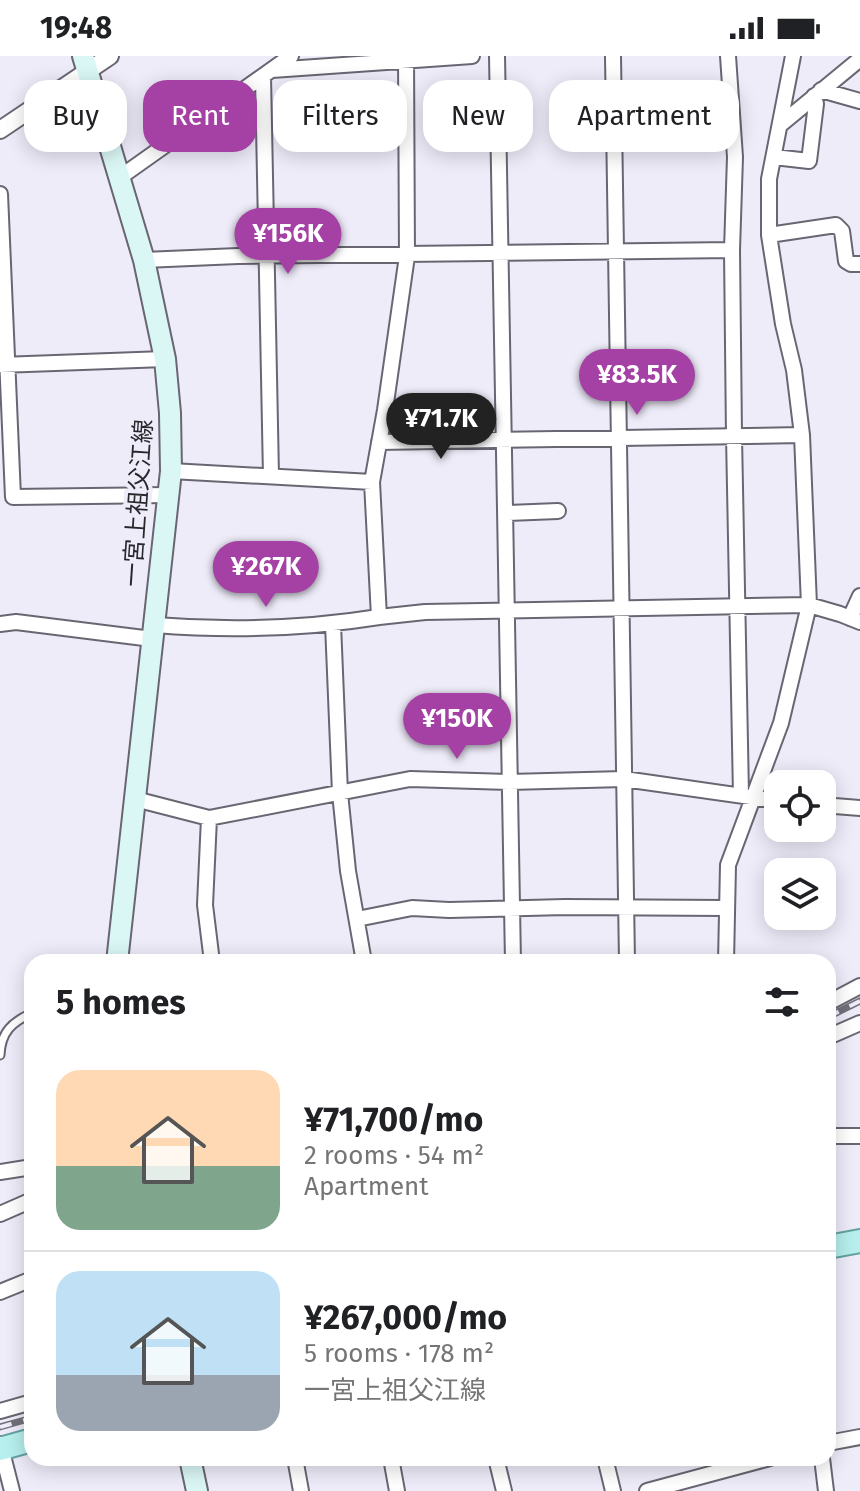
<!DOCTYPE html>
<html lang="en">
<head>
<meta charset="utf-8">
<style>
  :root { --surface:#fff; --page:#f2f2f2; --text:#202124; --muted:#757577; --line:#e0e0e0; --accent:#a540a5 }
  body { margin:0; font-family:"Fira Sans","Noto Sans JP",sans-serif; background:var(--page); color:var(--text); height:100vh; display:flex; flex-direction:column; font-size:30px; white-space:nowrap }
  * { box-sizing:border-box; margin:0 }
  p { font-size:26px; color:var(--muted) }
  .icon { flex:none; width:44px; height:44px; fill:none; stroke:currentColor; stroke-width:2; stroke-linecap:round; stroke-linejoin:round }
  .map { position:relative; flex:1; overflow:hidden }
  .side { position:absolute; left:24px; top:898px; width:812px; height:512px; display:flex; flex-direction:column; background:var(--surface); border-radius:24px; box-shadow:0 4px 20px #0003 }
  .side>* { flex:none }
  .guide { position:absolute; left:24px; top:24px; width:812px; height:72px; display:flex; gap:16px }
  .tools { position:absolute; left:764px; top:714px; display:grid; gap:16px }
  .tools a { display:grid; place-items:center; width:72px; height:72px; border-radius:16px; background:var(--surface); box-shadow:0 4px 20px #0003; font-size:40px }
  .price { position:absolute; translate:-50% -68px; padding:0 18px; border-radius:28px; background:var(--accent); color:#fff; font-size:26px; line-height:52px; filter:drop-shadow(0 2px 4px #0008) }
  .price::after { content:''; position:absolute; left:50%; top:48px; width:24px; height:18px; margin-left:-12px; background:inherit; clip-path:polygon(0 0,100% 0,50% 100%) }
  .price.current { background:#222; color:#fff }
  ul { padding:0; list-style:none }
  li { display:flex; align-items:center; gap:24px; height:200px; padding:0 32px }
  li+li { border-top:2px solid var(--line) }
  li span { display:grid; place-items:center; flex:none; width:224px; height:160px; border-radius:24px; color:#555 }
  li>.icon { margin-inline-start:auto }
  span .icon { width:96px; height:96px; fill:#fffc; stroke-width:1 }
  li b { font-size:34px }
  h2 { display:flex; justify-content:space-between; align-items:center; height:96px; padding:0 32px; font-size:34px }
  .pill { padding:0 28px; border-radius:24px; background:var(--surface); box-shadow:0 4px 20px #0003; font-size:28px; line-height:72px }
  .pill.current { background:var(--accent); color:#fff }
  .status { display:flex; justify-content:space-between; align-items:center; height:56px; padding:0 40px; background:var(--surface); direction:ltr }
  .status svg { height:22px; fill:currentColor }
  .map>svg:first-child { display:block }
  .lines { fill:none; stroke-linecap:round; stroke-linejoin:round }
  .service-casing { stroke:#696672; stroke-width:11 }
  .minor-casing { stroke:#696672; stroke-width:18 }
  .tertiary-casing { stroke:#696672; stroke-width:20 }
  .secondary-casing { stroke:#696672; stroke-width:24 }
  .primary-casing { stroke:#64a2a2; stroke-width:26 }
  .service { stroke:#fff; stroke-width:7 }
  .minor { stroke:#fff; stroke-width:14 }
  .tertiary { stroke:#fff; stroke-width:16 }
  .secondary { stroke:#daf7f6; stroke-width:20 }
  .primary { stroke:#b6efed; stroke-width:22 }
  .rail-casing { stroke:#727079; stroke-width:7 }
  .rail { stroke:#efecfa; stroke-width:4; stroke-dasharray:12; stroke-linecap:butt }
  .labels { text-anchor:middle; stroke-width:8; stroke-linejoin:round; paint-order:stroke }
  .street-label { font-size:24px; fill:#28272c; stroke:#efecfa }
</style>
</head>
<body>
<div class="status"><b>19:48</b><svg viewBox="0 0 49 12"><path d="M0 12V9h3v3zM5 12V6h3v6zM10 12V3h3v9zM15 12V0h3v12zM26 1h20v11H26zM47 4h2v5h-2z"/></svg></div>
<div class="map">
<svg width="860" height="1435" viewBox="0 0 860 1435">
  <rect width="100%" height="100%" fill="#efecfa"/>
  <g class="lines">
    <g class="service-casing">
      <path id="service" d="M0 999C1 976 12 966 32 957"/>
    </g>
    <g class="minor-casing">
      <path id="minor" d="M406 0 407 200 385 354 372 426 379 561 425 556 809 549 840 558 860 566
        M497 0 513 906
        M613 0 627 906
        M728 0 735 101 732 194 734 380 741 739
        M272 14 472 0
        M263 20 271 420
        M821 34 860 45
        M780 69 860 3
        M774 101 809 105 816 48 814 40
        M119 122 291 0
        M0 138 13 441 168 439
        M769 179 836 169 842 175 846 205 851 208H860
        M144 204 238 200 732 194
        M0 309 165 303
        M379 386 802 379
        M171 415 372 426
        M506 457 558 455
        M850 562 860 540
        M0 568 16 566 152 583
        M333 568 340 737 348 815 364 906
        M155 569C230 575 304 573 379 561
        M135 743 209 762 410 723 509 726 624 723 778 745
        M822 749 860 752
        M209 762 205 849 212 906
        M357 863 412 852 449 854 565 851 726 852
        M726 906 728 809 781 667 809 549 802 379 794 314 783 268 769 179V123L793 0
        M828 947 860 930
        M828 981 860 967
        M828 1080H860
        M0 1116 32 1111
        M0 1158 32 1144
        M0 1236 32 1223
        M0 1355 32 1346
        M828 1387 860 1381
        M0 1388 12 1435
        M295 1402 301 1435
        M391 1402 397 1435
        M496 1402 504 1435
        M605 1402 613 1435
        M822 1402 826 1435
        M647 1435 770 1402"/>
    </g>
    <g class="tertiary-casing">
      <path id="tertiary" d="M0 74 110 0"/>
    </g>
    <g class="secondary-casing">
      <path id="secondary" d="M83 0 144 204 165 303 170 357 171 415 117 906
        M190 1402 197 1435"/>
    </g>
    <g class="primary-casing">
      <path id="primary" d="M828 1191 860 1185
        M0 1393 32 1384"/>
    </g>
    <use href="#service" class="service"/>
    <use href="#minor" class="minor"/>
    <use href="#tertiary" class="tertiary"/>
    <use href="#secondary" class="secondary"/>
    <use href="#primary" class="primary"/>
    <g class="rail-casing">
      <path id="rail" d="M828 961 860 945
        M0 1371 32 1362"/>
    </g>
    <use href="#rail" class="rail"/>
  </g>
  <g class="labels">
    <g class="street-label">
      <text transform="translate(138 447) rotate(-86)" y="8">一宮上祖父江線</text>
    </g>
  </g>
</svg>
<div class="tools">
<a><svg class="icon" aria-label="locate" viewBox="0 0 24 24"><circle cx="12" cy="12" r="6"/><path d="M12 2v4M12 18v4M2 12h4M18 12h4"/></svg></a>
<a><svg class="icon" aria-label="layers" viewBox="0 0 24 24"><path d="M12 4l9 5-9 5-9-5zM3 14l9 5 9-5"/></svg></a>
</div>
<b class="price" style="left:288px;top:220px">¥156K</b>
<b class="price" style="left:637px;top:361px">¥83.5K</b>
<b class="price current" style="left:441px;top:405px">¥71.7K</b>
<b class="price" style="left:266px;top:553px">¥267K</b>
<b class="price" style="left:457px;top:705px">¥150K</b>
<div class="guide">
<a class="pill">Buy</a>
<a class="pill current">Rent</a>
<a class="pill">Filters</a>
<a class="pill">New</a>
<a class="pill">Apartment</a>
</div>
<section class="side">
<h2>5 homes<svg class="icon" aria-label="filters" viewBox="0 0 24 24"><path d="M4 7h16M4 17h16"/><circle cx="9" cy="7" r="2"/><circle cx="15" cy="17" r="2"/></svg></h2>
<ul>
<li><span style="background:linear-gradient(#ffd9b3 60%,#7fa58c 0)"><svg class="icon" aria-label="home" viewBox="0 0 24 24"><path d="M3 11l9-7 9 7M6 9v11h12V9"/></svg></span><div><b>¥71,700/mo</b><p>2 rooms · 54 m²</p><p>Apartment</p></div></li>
<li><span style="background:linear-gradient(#bfe0f5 65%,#9aa5b1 0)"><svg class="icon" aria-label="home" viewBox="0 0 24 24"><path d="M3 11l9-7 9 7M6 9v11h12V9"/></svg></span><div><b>¥267,000/mo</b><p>5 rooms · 178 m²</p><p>一宮上祖父江線</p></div></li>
</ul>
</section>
</div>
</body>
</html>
